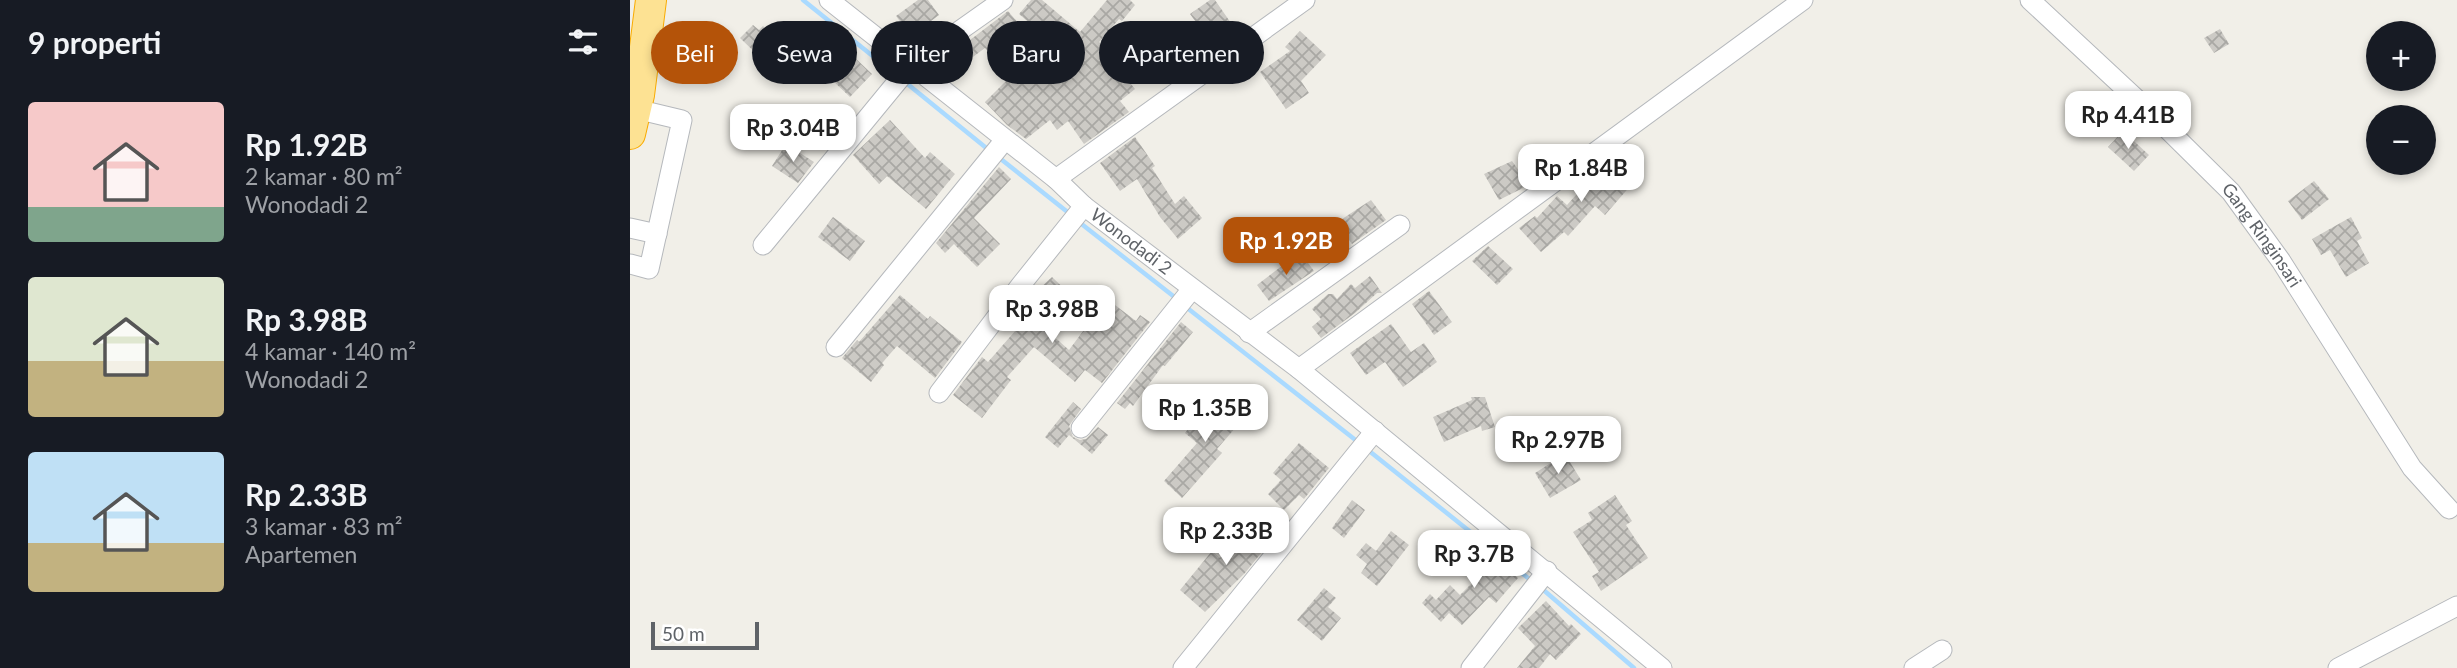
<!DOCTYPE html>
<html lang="id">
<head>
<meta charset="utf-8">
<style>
  :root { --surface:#171b24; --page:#20242c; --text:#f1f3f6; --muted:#9ea1a6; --accent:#b45309 }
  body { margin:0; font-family:Lato,sans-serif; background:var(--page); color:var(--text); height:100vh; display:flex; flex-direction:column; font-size:26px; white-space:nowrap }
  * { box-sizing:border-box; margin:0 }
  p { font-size:23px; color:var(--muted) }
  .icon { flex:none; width:38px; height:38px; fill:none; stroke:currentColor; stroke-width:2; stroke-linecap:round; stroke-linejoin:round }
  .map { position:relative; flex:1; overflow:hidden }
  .side { display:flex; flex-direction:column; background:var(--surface); width:630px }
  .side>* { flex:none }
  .banner { position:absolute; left:21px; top:21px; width:665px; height:63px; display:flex; gap:14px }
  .fabs { position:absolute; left:1736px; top:21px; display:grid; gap:14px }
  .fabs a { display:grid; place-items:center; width:70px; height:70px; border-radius:50%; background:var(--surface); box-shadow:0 4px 10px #0003; font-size:35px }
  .scale { position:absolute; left:21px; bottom:18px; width:108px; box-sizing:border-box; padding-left:7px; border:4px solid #5f6368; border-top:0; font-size:19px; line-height:24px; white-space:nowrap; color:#5f6368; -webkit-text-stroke:5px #fff; paint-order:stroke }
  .price { position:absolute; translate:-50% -60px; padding:0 16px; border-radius:14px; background:#fff; color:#222; font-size:23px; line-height:46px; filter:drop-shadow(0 2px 4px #0008) }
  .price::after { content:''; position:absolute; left:50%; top:42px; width:21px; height:16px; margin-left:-10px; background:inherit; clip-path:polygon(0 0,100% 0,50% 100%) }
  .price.current { background:var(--accent); color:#fff }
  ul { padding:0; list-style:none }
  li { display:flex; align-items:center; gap:21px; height:175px; padding:0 28px }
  li span { display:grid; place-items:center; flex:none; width:196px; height:140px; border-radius:7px; color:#555 }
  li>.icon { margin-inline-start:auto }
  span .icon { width:84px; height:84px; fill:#fffc; stroke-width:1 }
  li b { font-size:30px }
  h2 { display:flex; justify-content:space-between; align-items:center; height:84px; padding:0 28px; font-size:30px }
  .chip { padding:0 24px; border-radius:32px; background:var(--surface); box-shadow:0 4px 10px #0003; font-size:24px; line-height:63px }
  .chip.current { background:var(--accent); color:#fff }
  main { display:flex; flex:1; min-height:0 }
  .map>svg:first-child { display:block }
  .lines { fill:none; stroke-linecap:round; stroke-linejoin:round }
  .stream { stroke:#aadaff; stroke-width:4.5 }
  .building { fill:url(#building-cross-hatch) }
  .minor-casing { stroke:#b5b8bc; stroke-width:21 }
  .highway-casing { stroke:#f9ab00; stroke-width:32 }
  .minor { stroke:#fff; stroke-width:19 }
  .highway { stroke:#fde293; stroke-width:30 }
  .labels { text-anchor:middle; stroke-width:6; stroke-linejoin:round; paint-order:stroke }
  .street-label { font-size:18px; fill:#5f6368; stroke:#fff }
</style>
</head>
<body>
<main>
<section class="side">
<h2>9 properti<svg class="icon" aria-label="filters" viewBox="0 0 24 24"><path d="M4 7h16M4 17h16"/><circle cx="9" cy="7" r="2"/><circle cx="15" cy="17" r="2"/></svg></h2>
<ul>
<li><span style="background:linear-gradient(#f6c9c9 75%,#7fa58c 0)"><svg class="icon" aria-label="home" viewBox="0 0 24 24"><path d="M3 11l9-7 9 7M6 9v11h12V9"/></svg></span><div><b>Rp 1.92B</b><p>2 kamar · 80 m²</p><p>Wonodadi 2</p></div></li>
<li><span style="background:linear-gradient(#dfe7d0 60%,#c2b280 0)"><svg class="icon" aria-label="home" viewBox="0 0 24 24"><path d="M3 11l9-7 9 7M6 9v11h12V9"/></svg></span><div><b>Rp 3.98B</b><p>4 kamar · 140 m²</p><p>Wonodadi 2</p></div></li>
<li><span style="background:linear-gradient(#bfe0f5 65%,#c2b280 0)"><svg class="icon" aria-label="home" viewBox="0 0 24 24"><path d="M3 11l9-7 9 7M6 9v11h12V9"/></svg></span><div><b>Rp 2.33B</b><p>3 kamar · 83 m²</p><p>Apartemen</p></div></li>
</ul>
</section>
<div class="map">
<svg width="1827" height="668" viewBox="0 0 1827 668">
  <defs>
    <pattern id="building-cross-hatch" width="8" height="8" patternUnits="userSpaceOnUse" patternTransform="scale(1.75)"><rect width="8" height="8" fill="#cccac5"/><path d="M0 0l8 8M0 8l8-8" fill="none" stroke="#a9a8a4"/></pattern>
  </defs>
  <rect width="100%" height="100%" fill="#f1efe8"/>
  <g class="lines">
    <path class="stream" d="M173 0 265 74
      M275 82 360 151
      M367 156 440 214
      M449 222 547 299
      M556 307 728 442
      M738 450 903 582
      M910 587 1004 668"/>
  </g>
  <path class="building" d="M288 0H298L309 15 281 36 266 16Z
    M401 0H412L450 32 477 0H500L505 5 492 21 489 19 469 42 497 70 493 74 505 89 490 101 499 112 454 144 438 121 427 130 420 120 396 139 377 125 355 102 418 39 389 14Z
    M580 0H585L603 26 579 42 576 39 571 44 563 34 568 25 560 14Z
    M378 11 389 24 357 50 355 48 328 68 319 56Z
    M123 25 129 30 133 26 140 33 139 37 148 46 134 61 110 38Z
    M1590 29 1599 44 1584 53 1574 38Z
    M670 31 696 55 671 81 679 93 656 109 630 72 660 51 655 47Z
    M223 56 242 74 220 97 201 79Z
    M260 120 295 158 300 152 325 174 296 209 257 176 249 184 223 155Z
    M1493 131 1519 155 1504 171 1478 147Z
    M505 137 525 166 522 168 545 204 554 196 572 218 548 239 530 217 507 179 490 191 470 163Z
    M156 144 184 162 168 183 142 166Z
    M984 153 1009 176 975 215 965 206 938 236 934 232 911 252 889 228 905 216 907 218 927 196 937 205Z
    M882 161 899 185 869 200 854 174Z
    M369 167 381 179 344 218 370 244 347 267 324 244 315 253 306 243Z
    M1684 181 1699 199 1672 220 1658 201Z
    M741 200 756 220 722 244 714 233 710 236 703 225Z
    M203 217 235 241 220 261 188 237Z
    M1721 217 1732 238 1727 241 1739 263 1716 277 1700 250 1691 255 1682 239Z
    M858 246 883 269 867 285 842 261Z
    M670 252 684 271 639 301 627 285Z
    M740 276 752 293H747L725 313 691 338 682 327 691 319 682 309 698 294H703L707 299 721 284 725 288Z
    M422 277 447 301 422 326 426 329 421 334 439 350 477 299 506 321 510 315 520 322 472 383 455 370 445 382 404 347 377 377 381 380 352 418 323 395 352 357 358 362 386 330 378 323 395 302Z
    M799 291 822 322 804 335 782 304Z
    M270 295 298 319 300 316 332 342 305 378 267 346 252 363 254 365 241 382 212 358 227 340 229 342Z
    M551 322 563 332 535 366 533 365 503 406 500 403 495 409 487 403Z
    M761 324 781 352 794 343 807 362 773 387 755 362 736 375 720 353Z
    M841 397H855L865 427 852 431 851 426 814 442 803 417 842 400Z
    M603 398 619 412 587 449 592 453 552 498 534 481 567 443 555 433 561 425 555 420 562 411 567 415 575 404 588 415Z
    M443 402 451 409 439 426 443 437 450 440 456 439 468 427 478 435 462 454 439 435 428 448 415 437Z
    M669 443 699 468 674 499 669 495 654 510 638 494 651 480 643 473Z
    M935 454 951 480 920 498 905 473Z
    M985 495 1002 521 996 525 1018 558 971 591 962 576 969 572 943 532 962 520 958 513Z
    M722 500 735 510 714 538 702 528Z
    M623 519 644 537 615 573 575 612 550 590 582 551 590 558Z
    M761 531 779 545 747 586 731 573 737 564 726 555 736 543 746 551Z
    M855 546 888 578 866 603 859 597 832 625 819 613 811 622 792 603 800 594 806 600 820 585 830 595 853 572 841 559Z
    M694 588 706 598 698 607 711 618 692 641 667 620Z
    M916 601 939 626 941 624 951 634 926 660 920 654 909 668H887L905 646 888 628Z"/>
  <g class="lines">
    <g class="minor-casing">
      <g id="minor">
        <path id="s1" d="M199 0 426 179 454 206 669 369 1032 668"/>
        <path id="s2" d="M1400 0 1515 107 1601 192 1651 261 1782 468 1819 509"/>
        <path d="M426 179 675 0"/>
        <path d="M0 228 27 234"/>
        <path d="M133 245 281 65 373 0"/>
        <path d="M0 264 19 269 52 120 6 109"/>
        <path d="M619 333 770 225"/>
        <path d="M206 347 374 141"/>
        <path d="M669 369 1173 0"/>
        <path d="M309 393 390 286 454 206"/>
        <path d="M451 428 562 289"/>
        <path d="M553 668 745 431"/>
        <path d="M841 668 917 571"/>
        <path d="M1284 668 1312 650"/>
        <path d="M1708 668 1827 606"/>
      </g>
    </g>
    <g class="highway-casing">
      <path id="highway" d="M0 134 9 95 21 0"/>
    </g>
    <use href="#minor" class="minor"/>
    <use href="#highway" class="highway"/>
  </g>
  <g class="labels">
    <g class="street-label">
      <text dy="6" stroke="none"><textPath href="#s2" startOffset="331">Gang Ringinsari</textPath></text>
      <text dy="6" stroke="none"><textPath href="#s1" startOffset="387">Wonodadi 2</textPath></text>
    </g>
  </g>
</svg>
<div class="fabs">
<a>+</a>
<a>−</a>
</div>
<div class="scale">50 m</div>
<b class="price" style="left:1498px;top:151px">Rp 4.41B</b>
<b class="price" style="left:163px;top:164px">Rp 3.04B</b>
<b class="price" style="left:951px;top:204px">Rp 1.84B</b>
<b class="price current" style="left:656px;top:277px">Rp 1.92B</b>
<b class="price" style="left:422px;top:345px">Rp 3.98B</b>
<b class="price" style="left:575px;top:444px">Rp 1.35B</b>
<b class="price" style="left:928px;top:476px">Rp 2.97B</b>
<b class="price" style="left:596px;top:567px">Rp 2.33B</b>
<b class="price" style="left:844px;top:590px">Rp 3.7B</b>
<div class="banner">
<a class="chip current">Beli</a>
<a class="chip">Sewa</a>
<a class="chip">Filter</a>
<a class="chip">Baru</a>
<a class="chip">Apartemen</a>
</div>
</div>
</main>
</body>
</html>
